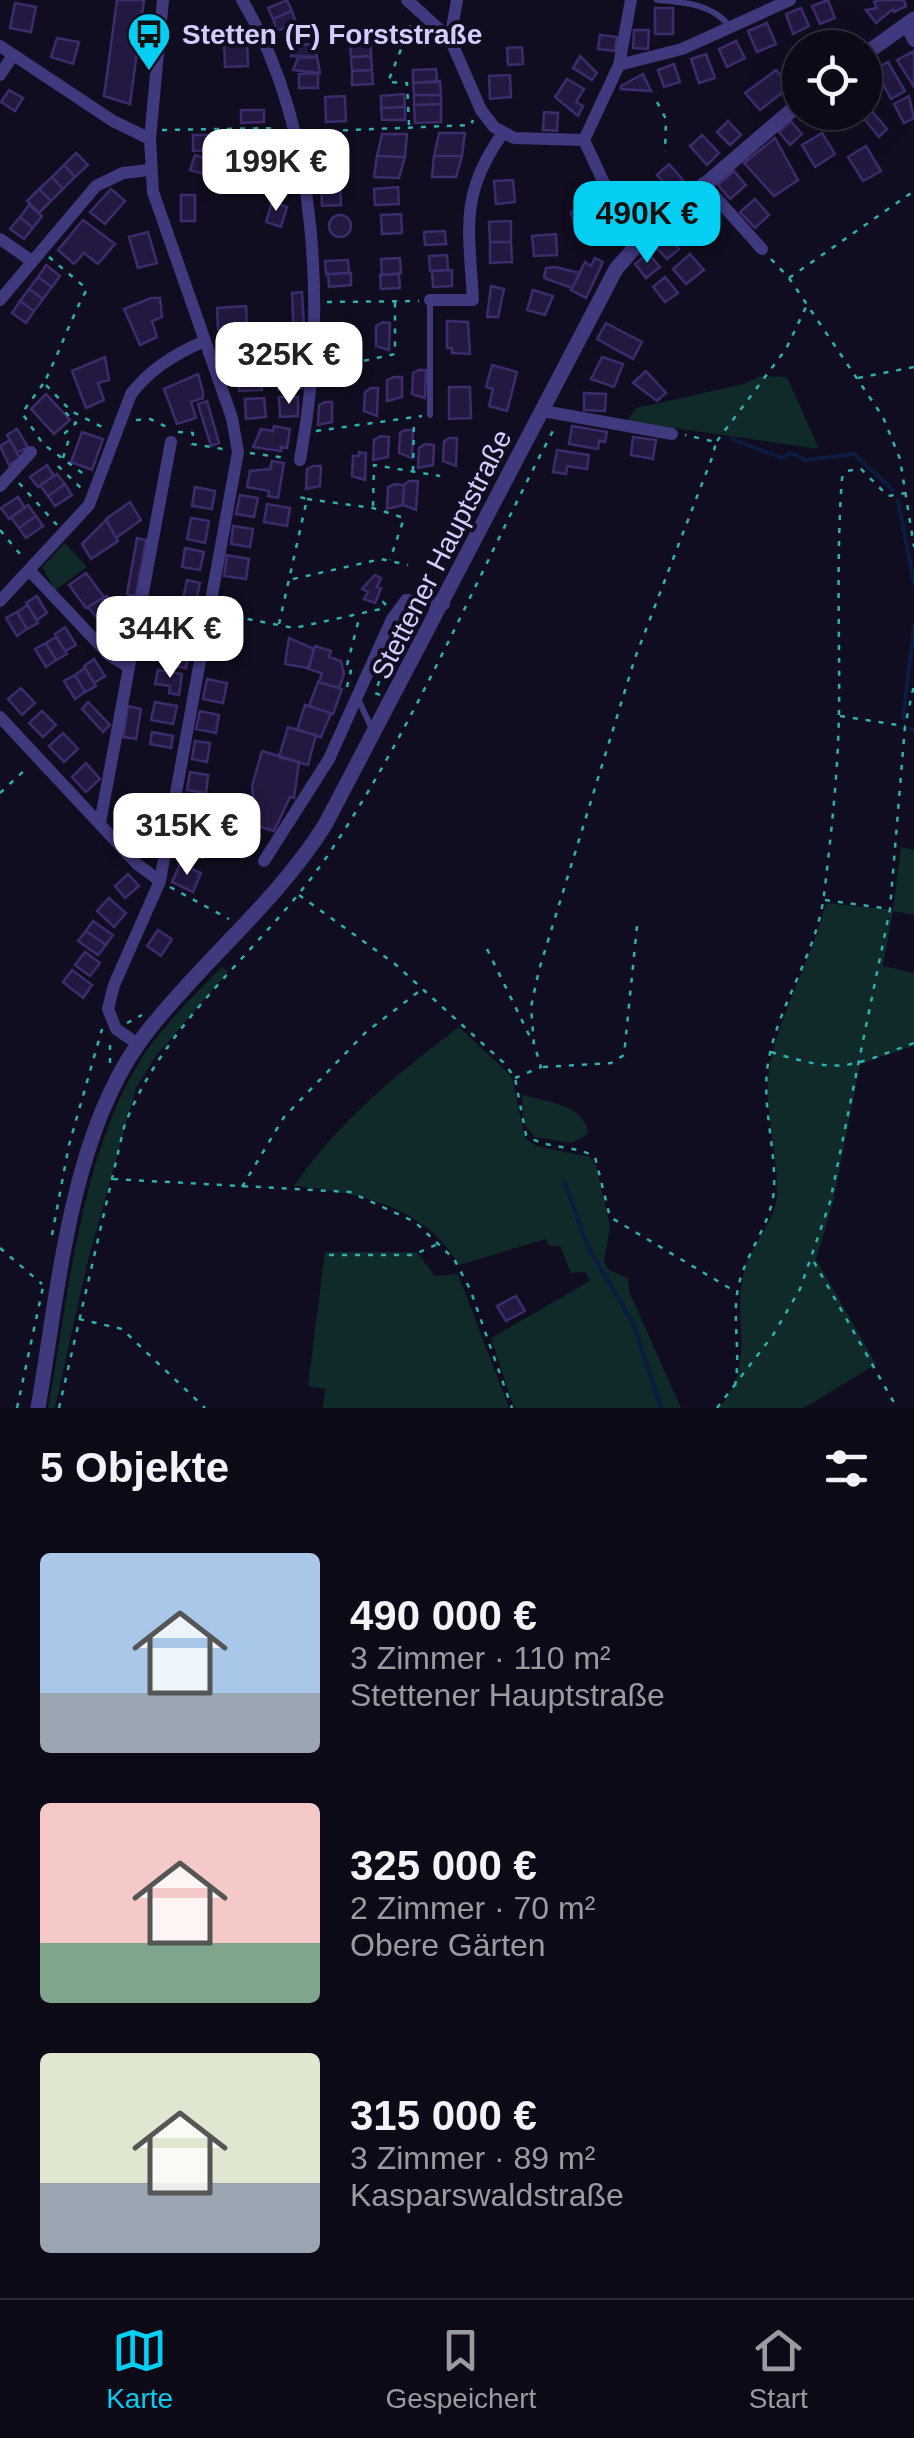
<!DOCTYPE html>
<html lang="de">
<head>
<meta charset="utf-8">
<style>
  :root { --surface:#0d0a18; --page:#1b1825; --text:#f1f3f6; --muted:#9a9aa2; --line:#2d2b37; --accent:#04cff3 }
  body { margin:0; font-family:Helvetica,sans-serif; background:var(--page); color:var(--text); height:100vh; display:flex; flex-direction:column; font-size:38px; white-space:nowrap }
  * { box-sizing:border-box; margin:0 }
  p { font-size:32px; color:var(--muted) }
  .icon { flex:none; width:55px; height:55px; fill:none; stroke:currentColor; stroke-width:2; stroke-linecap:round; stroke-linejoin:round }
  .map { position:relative; height:1408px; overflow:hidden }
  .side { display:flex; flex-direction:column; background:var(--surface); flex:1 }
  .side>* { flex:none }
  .buttons { position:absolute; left:782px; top:30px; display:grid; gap:20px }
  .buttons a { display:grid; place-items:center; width:100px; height:100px; border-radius:50%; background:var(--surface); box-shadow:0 10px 40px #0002,0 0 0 2px var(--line); font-size:50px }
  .price { position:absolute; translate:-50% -85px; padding:0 22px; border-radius:20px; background:#fff; color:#222; font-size:32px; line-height:65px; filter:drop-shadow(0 2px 5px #0008) }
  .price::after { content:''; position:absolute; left:50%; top:60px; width:30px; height:22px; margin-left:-15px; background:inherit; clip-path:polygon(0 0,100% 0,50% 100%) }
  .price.on { background:var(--accent); color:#111 }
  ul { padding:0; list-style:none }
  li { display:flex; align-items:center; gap:30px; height:250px; padding:0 40px }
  li span { display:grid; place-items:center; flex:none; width:280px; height:200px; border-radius:10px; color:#555 }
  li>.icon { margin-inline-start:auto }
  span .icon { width:120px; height:120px; fill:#fffc; stroke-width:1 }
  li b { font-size:42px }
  h2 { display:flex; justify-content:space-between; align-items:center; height:120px; padding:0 40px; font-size:42px }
  .menu { display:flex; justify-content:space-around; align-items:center; height:140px; border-top:2px solid var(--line); background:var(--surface); font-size:28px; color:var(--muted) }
  .menu a { display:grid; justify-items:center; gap:5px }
  .menu .on { color:var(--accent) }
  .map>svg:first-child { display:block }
  .green { fill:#102929 }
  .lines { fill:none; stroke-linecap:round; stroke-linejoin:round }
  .stream { stroke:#0c1c40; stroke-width:4 }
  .building { fill:#231940; stroke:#3c2c6c; stroke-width:2.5 }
  .path { stroke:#2fafae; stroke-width:2.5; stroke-dasharray:5 8; stroke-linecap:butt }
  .service { stroke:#3f397e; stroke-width:6 }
  .minor { stroke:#3f397e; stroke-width:12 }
  .tertiary { stroke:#3f397e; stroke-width:15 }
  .labels { text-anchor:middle; stroke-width:8; stroke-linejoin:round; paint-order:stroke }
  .poi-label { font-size:28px; font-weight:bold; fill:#d5ccfe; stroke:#110d20; text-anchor:start }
  .street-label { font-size:28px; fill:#d5ccfe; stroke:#110d20 }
</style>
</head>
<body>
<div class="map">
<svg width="914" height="1408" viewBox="0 0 914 1408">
  <rect width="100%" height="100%" fill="#110d20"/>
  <path class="green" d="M761 376 787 377 819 449 627 421 636 408 744 384Z
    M65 543 87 567 55 590 42 567Z
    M901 847 914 850V915L893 911 883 966 914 973V1046L860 1064 833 1203 816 1259 876 1364 804 1408H719C760 1361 728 1316 747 1262 756 1239 777 1219 777 1192 778 1147 760 1100 772 1055 785 1003 813 955 826 903L893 910Z
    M222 967 228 972 156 1056 136 1088 87 1264 55 1408H48C68 1300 80 1161 137 1066 159 1029 191 998 222 967Z
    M459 1027 512 1077 525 1138 536 1146 590 1157 596 1165 610 1226 604 1263 609 1270 628 1278 629 1291 681 1408H514L491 1338 590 1281 586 1272 571 1273 560 1246H549L546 1239 459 1265C425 1205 356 1192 294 1186 339 1121 397 1074 459 1027Z
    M522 1095C545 1101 587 1105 588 1134L571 1143 535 1137 523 1123Z
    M325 1252H417L435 1276 458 1274 509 1408H323L325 1389 308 1386Z"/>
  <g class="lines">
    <path class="stream" d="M732 439 781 458 791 453 806 460 854 454 893 490
      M898 500 914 583
      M903 718 914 627
      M911 729 914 731
      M565 1183 588 1247 633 1323 661 1408"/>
  </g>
  <path class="building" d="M117 0H144L130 104 104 96Z
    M287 0 292 11 273 19 268 8Z
    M828 0 835 18 820 24 812 6Z
    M904 0 906 6 894 12 893 9 876 23 866 10 877 8 874 2 879 0Z
    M15 3 36 7 31 32 10 28Z
    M655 8H673V34H655Z
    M801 8 809 26 793 34 786 14Z
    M292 11 296 23 277 31 273 19Z
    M767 23 776 44 757 52 748 31Z
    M634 30H649L648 49 633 48Z
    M837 31 848 43 844 48 817 44Z
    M600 35 617 37 615 51 598 49Z
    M57 38 79 42 73 64 51 57Z
    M247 39 248 66 225 67 224 40Z
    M736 41 745 58 727 67 719 49Z
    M371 42V56L351 57 350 43Z
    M314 44 317 57 291 56 295 45Z
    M522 47 523 64 508 65 507 48Z
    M914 51V87L897 60Z
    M706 54 715 78 699 83 691 59Z
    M371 56 372 70 352 71 351 57Z
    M580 56 597 73 592 80 573 68Z
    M317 57 320 73 293 70 298 58Z
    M888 62 905 91 891 99 875 69Z
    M674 64 680 82 664 87 658 70Z
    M436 69 437 82 413 83V70Z
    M372 70 373 84 352 85V71Z
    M776 70 791 86 760 110 745 93Z
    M318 73V88H299V74Z
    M643 74 651 91 621 89V86Z
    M510 75 511 97 490 99 489 76Z
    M567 79 584 89 576 102 583 106 578 116 555 97Z
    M440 81 441 95H414L413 83Z
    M9 90 23 98 15 111 1 102Z
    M404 94 405 107 381 108V96Z
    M414 95H441V104L414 105Z
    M345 96 346 121 326 122 325 97Z
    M909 96 914 118 904 123 894 104Z
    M441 104V122L415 123 414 105Z
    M405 107V120H382L381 108Z
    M869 108 887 129 879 137 861 115Z
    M241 110H264V122L241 123Z
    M544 112 558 113 557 131 543 130Z
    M728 121 741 135 730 145 717 132Z
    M791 121 802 134 790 145 779 132Z
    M439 133H465L462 156H434Z
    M822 133 835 154 815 167 802 145Z
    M382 134H407L405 157 377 156Z
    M193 135H216V150L193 151Z
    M702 135 719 153 707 165 690 146Z
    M261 136H281V159H261Z
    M775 138 798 180 774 196 744 163Z
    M319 146H339V168L320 164Z
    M866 146 881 171 863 181 848 157Z
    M76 153 88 165 75 177 64 165Z
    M195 155 222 163 217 178 190 170Z
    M377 156 405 157 399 178 374 177Z
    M434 156H462L456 177H432Z
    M669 164 683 180 671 190 657 175Z
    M64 165 75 177 63 189 52 177Z
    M253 165 272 171 266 194 247 188Z
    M734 171 746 185 730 199 718 185Z
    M52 177 63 189 51 201 39 189Z
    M513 180 515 202 496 204 494 181Z
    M321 182H340L341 205 322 206Z
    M398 187 399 204 375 205 374 189Z
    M39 189 51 201 39 213 27 201Z
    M111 189 125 201 105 224 90 212Z
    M181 195H195V221H181Z
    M755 199 769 215 755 228 740 212Z
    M705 201 717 214 693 233 682 221Z
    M272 202 287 207 281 227 266 222Z
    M29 205 42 216 33 228 20 217Z
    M588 207 592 221 575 226 571 212Z
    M401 214 402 233 382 234 381 215Z
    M329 226a11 11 0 1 1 22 0a11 11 0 1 1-22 0Z
    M20 217 33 228 24 239 10 229Z
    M83 220 115 244 98 264 84 253 74 264 58 250Z
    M511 221V242H490L489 222Z
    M445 231 446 244 425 245 424 232Z
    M148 232 157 263 138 268 129 237Z
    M556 234 557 255 534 256 532 236Z
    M666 234 679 249 667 259 654 245Z
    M490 242H511L512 262 490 263Z
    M648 253 660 267 646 278 635 264Z
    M690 254 704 270 686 284 673 269Z
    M447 255 448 270 430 271 429 256Z
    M400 258 401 273 382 275 381 259Z
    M595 258 603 262 586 298 571 290 585 262 591 266Z
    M348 260 349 273 326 274 325 261Z
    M46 265 60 276 52 287 38 277Z
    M555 267 580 273 572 288 544 278 546 268Z
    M452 270V286L433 287 432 271Z
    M351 273V285L329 287 328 274Z
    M399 274 400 288 381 289 380 275Z
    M38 277 52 287 43 299 29 289Z
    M665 277 678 293 665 302 653 287Z
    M491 286 504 289 498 317H487Z
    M29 289 43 299 34 311 20 301Z
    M533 290 553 296 545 315 527 310Z
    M302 292 306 363 295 364 292 293Z
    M151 298H160L162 317 152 321 157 337 140 345 124 309Z
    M20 301 34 311 26 323 12 313Z
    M246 306 247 327 218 329 217 308Z
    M447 321 468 322 470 354 452 353V348H447Z
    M383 322 390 323 389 350 376 346V326Z
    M606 323 642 342 633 359 597 339Z
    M336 336 344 337V356L330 359V340Z
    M244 340 245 361 229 362 228 341Z
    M105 357 109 380 98 383 104 400 86 408 72 371Z
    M602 357 623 364 614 387 591 379Z
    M492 365 517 372 507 411 489 406 493 389 486 387Z
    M301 367 302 388 278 390 277 368Z
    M260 369 262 390 239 391 238 370Z
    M419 370H426L425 398 412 394 413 373Z
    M646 371 666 393 657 401 633 383Z
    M198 374 203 392V398L191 402 196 418 177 424 164 389Z
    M394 377H402V397L387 401V380Z
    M449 387H470L471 418 449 419Z
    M371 388H378L377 416 364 411 365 392Z
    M584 393 606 394 605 411 584 410Z
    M46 394 70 420 54 434 31 409Z
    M279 397H298V416L280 417Z
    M264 398 266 417 246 419 245 399Z
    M207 401 219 443 211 446 198 404Z
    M325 402H332V422L318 425 319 405Z
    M274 426 290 429 287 448 281 447V451L253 447 261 429 273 431Z
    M572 426 607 432 605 442 599 441 598 449 569 444Z
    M17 429 28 447 17 453 7 435Z
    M405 430H413L412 458 399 453 400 433Z
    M82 432 103 439 92 470 71 462Z
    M381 436 389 437 388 457 373 460 374 440Z
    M633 437 656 440 653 459 631 455Z
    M450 438H457L456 466 443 461 444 441Z
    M10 440 20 458 9 465 0 446Z
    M425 444 434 445 433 465 418 468 419 448Z
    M557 450 589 455 587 469 567 466 566 474 553 472Z
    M359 452 366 453 365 480 352 476 353 456H359Z
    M272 461 284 463 278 498 268 496 269 491 247 487 250 471 270 469Z
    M47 465 54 476 38 487 30 477Z
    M313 466H321L320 486 306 489 307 469Z
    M57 474 65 484 48 496 40 485Z
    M409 481H418L416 510 403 505 404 485Z
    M65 484 72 495 55 506 48 496Z
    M395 484 404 485 403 505 387 509 388 487Z
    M195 487 215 491 212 509 192 506Z
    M240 495 258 498 254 517 236 514Z
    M18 497 25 508 9 519 1 508Z
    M130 502 141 520 116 538 106 519Z
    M267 504 290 508 287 526 264 522Z
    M28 505 36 516 19 528 11 517Z
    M36 516 43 526 26 538 19 528Z
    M191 518 209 521 205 543 187 539Z
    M106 520 118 541 91 559 82 544Z
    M233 526 253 529 250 547 231 544Z
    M137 538 146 540 136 596 127 594Z
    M185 548 204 552 200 570 182 567Z
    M227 555 249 559 246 579 224 576Z
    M86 573 104 597 86 608 69 585Z
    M375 575 381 578 377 587 381 588 375 603 364 599 368 592 362 589Z
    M187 580 200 583 196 601 183 598Z
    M37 596 47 613 37 620 26 603Z
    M107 596 127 623 116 629 113 625 106 629 88 607Z
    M28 605 38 623 27 629 17 612Z
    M17 612 27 629 17 636 6 618Z
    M65 627 76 645 65 651 55 634Z
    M56 637 67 654 56 660 46 643Z
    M289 638 314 649 309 668 285 664Z
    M179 642 191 644 186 668 165 664 168 647 178 648Z
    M46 643 56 660 46 667 35 649Z
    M315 646 331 651 329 657 341 661 344 674 339 688 319 682 322 673 308 669Z
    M94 659 105 676 94 683 84 666Z
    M85 668 96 686 85 692 75 675Z
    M158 670 182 674 179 695 169 693 170 686 155 684Z
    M75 675 85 692 75 699 64 681Z
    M207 679 227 683 223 703 203 699Z
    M318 682 342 689 333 714 309 706Z
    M21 688 35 703 22 715 8 699Z
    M88 702 110 725 103 732 82 709Z
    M155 702 177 706 173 724 151 720Z
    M305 705 331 713 321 737 297 730Z
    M128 706 141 709 136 739 123 737Z
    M42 711 56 725 43 737 29 723Z
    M200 711 219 715 216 733 196 729Z
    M288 727 316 735 308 765 279 757Z
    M152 732 173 736 171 748 150 744Z
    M63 733 78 749 64 762 49 746Z
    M195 741 210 743 207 762 192 759Z
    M262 751 299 762 294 798 290 797 274 831 248 823 254 803 252 786Z
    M86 763 100 779 86 792 72 777Z
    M190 772 208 775 206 793 187 790Z
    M140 794 158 796 155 815 138 812Z
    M189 803 212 807 208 825 186 822Z
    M188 834 206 837 203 858 185 855Z
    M180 864 201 873 193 892 172 882Z
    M128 874 139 886 125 898 115 886Z
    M109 898 126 913 114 927 97 911Z
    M93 921 113 935 106 945 86 931Z
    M158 930 172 939 161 956 147 946Z
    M86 931 106 945 98 955 78 941Z
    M85 952 100 963 90 976 75 965Z
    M72 970 92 985 83 998 63 982Z
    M516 1296 525 1311 506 1321 497 1306Z"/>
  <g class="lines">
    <path class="path" d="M657 102 666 119 665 152
      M409 125 407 83 388 82 413 19
      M162 130 279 128
      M304 132 471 125 473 120
      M49 257 87 289C70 320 60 351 44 383L71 411 106 429
      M771 259 789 278 883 417 900 459 914 547
      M789 278 914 191
      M327 302 419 301
      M326 369 395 354V301
      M858 378 914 367
      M43 384 22 413 43 444 85 475
      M136 420 150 419 171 429
      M316 431 422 416
      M178 432 193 433 192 444 223 449
      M717 441 786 349 806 307
      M250 453 287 458
      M63 458 69 439 65 433 76 423 64 411
      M58 466 83 490
      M413 471 414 419
      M19 483 57 525
      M307 499 373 508 404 518 390 560
      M373 506 374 465 440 476
      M0 530 25 560
      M293 579 381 559 408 565
      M153 601 199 609
      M222 614 294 628 381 609 383 602 386 605
      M279 624 307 499 300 497
      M395 642 405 638 414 614
      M347 687 351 671 346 669 360 615
      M380 695 375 693 384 668
      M840 716 905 726
      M0 793 28 767
      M170 887 229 919
      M299 895 395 964 504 1063 515 1078 526 1135C546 1150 574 1144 595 1157L610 1217 736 1292
      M825 900 890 909
      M487 949 533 1043
      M127 1023 142 1015
      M771 1052C842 1074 846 1068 914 1043
      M110 1063V1038
      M543 1067 611 1063 624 1055 637 926
      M515 1078 541 1067 534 1044 531 1007 539 970 635 658 713 455 716 442 685 435
      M113 1179 350 1192 415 1222 454 1259 470 1289 512 1408
      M242 1187 284 1117 365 1033 422 989
      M52 1235 69 1145 102 1029
      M0 1248 42 1284
      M329 1255H413L440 1243
      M814 1262 897 1408
      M79 1319 122 1329 205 1408
      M735 1386C741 1352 732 1318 738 1288 745 1253 772 1224 774 1189 776 1143 759 1099 770 1053 782 999 817 951 824 895 831 836 838 773 839 714 840 634 836 558 842 478L846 471 861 469 888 496 906 493
      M17 1408 43 1287
      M59 1408 124 1127C166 1016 268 946 332 849 420 717 481 567 555 427
      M717 1408 773 1335 800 1289 830 1202 890 909 905 726 914 685"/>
    <path class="service" d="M657 0C683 2 713 4 729 26
      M430 415V301
      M359 701 371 727"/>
    <path class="minor" d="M242 0C319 128 327 317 300 460
      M407 0 450 39 481 110 494 127 514 138 584 140 603 181 644 237
      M905 25 914 41
      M450 39 457 0
      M0 46 113 121 150 139
      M619 65 682 49 790 0
      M0 75 13 55
      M584 140 619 65 631 0
      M703 183 762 249
      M0 239 32 261
      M0 300 96 186 123 173 149 170
      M430 300H473C469 229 459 194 503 133
      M543 411 672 434
      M0 486 31 452
      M29 570 109 655 129 667
      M0 601 89 505 131 394C150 369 176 353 205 341
      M0 717 137 864 160 881
      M100 823 171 442
      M264 861 329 759 392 619 406 600 444 604
      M138 1044 116 1029 108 1009 114 985 160 881 238 452 232 418 153 192 150 139 163 0"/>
    <path class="tertiary" d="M865 54 914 19
      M38 1408C59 1289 70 1130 147 1032 203 960 275 904 325 825L616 269 644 237 800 103"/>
  </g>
  <defs>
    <g id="bus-pin" transform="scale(2.25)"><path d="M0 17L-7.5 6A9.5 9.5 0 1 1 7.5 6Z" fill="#04cff3" stroke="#110d20"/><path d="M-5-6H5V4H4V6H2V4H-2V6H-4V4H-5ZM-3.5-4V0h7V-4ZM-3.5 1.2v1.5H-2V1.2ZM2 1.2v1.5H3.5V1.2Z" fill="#111"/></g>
  </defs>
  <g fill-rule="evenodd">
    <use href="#bus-pin" x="149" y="34"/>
  </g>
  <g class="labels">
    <g class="poi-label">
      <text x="182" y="44">Stetten (F) Forststraße</text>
    </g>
    <g class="street-label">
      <text transform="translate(441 554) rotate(-63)" y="10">Stettener Hauptstraße</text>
    </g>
  </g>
</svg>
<div class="buttons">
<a><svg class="icon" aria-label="locate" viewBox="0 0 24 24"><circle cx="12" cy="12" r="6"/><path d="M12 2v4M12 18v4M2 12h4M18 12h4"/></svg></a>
</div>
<b class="price" style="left:276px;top:214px">199K €</b>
<b class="price on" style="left:647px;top:266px">490K €</b>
<b class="price" style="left:289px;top:407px">325K €</b>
<b class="price" style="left:170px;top:681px">344K €</b>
<b class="price" style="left:187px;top:878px">315K €</b>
</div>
<section class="side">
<h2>5 Objekte<svg class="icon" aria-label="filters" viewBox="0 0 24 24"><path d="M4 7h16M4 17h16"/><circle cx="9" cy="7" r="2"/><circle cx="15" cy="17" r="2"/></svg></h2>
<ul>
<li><span style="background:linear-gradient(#a9c7e8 70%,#9aa5b1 0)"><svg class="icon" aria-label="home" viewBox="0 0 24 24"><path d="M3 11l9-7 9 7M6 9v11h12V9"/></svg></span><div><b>490 000 €</b><p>3 Zimmer · 110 m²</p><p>Stettener Hauptstraße</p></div></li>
<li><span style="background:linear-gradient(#f6c9c9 70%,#7fa58c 0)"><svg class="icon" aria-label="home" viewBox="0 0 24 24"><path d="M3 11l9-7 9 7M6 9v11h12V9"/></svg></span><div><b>325 000 €</b><p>2 Zimmer · 70 m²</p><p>Obere Gärten</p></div></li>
<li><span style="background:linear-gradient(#dfe7d0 65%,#9aa5b1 0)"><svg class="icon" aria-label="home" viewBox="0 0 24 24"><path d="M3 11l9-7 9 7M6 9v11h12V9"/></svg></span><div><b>315 000 €</b><p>3 Zimmer · 89 m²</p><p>Kasparswaldstraße</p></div></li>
</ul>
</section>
<nav class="menu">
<a class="on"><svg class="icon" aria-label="map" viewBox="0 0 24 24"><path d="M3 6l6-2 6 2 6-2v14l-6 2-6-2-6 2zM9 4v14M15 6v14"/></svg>Karte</a>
<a><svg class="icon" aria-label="saved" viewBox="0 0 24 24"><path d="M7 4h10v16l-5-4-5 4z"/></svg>Gespeichert</a>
<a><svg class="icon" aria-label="home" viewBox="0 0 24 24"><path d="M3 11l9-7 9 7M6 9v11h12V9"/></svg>Start</a>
</nav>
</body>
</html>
